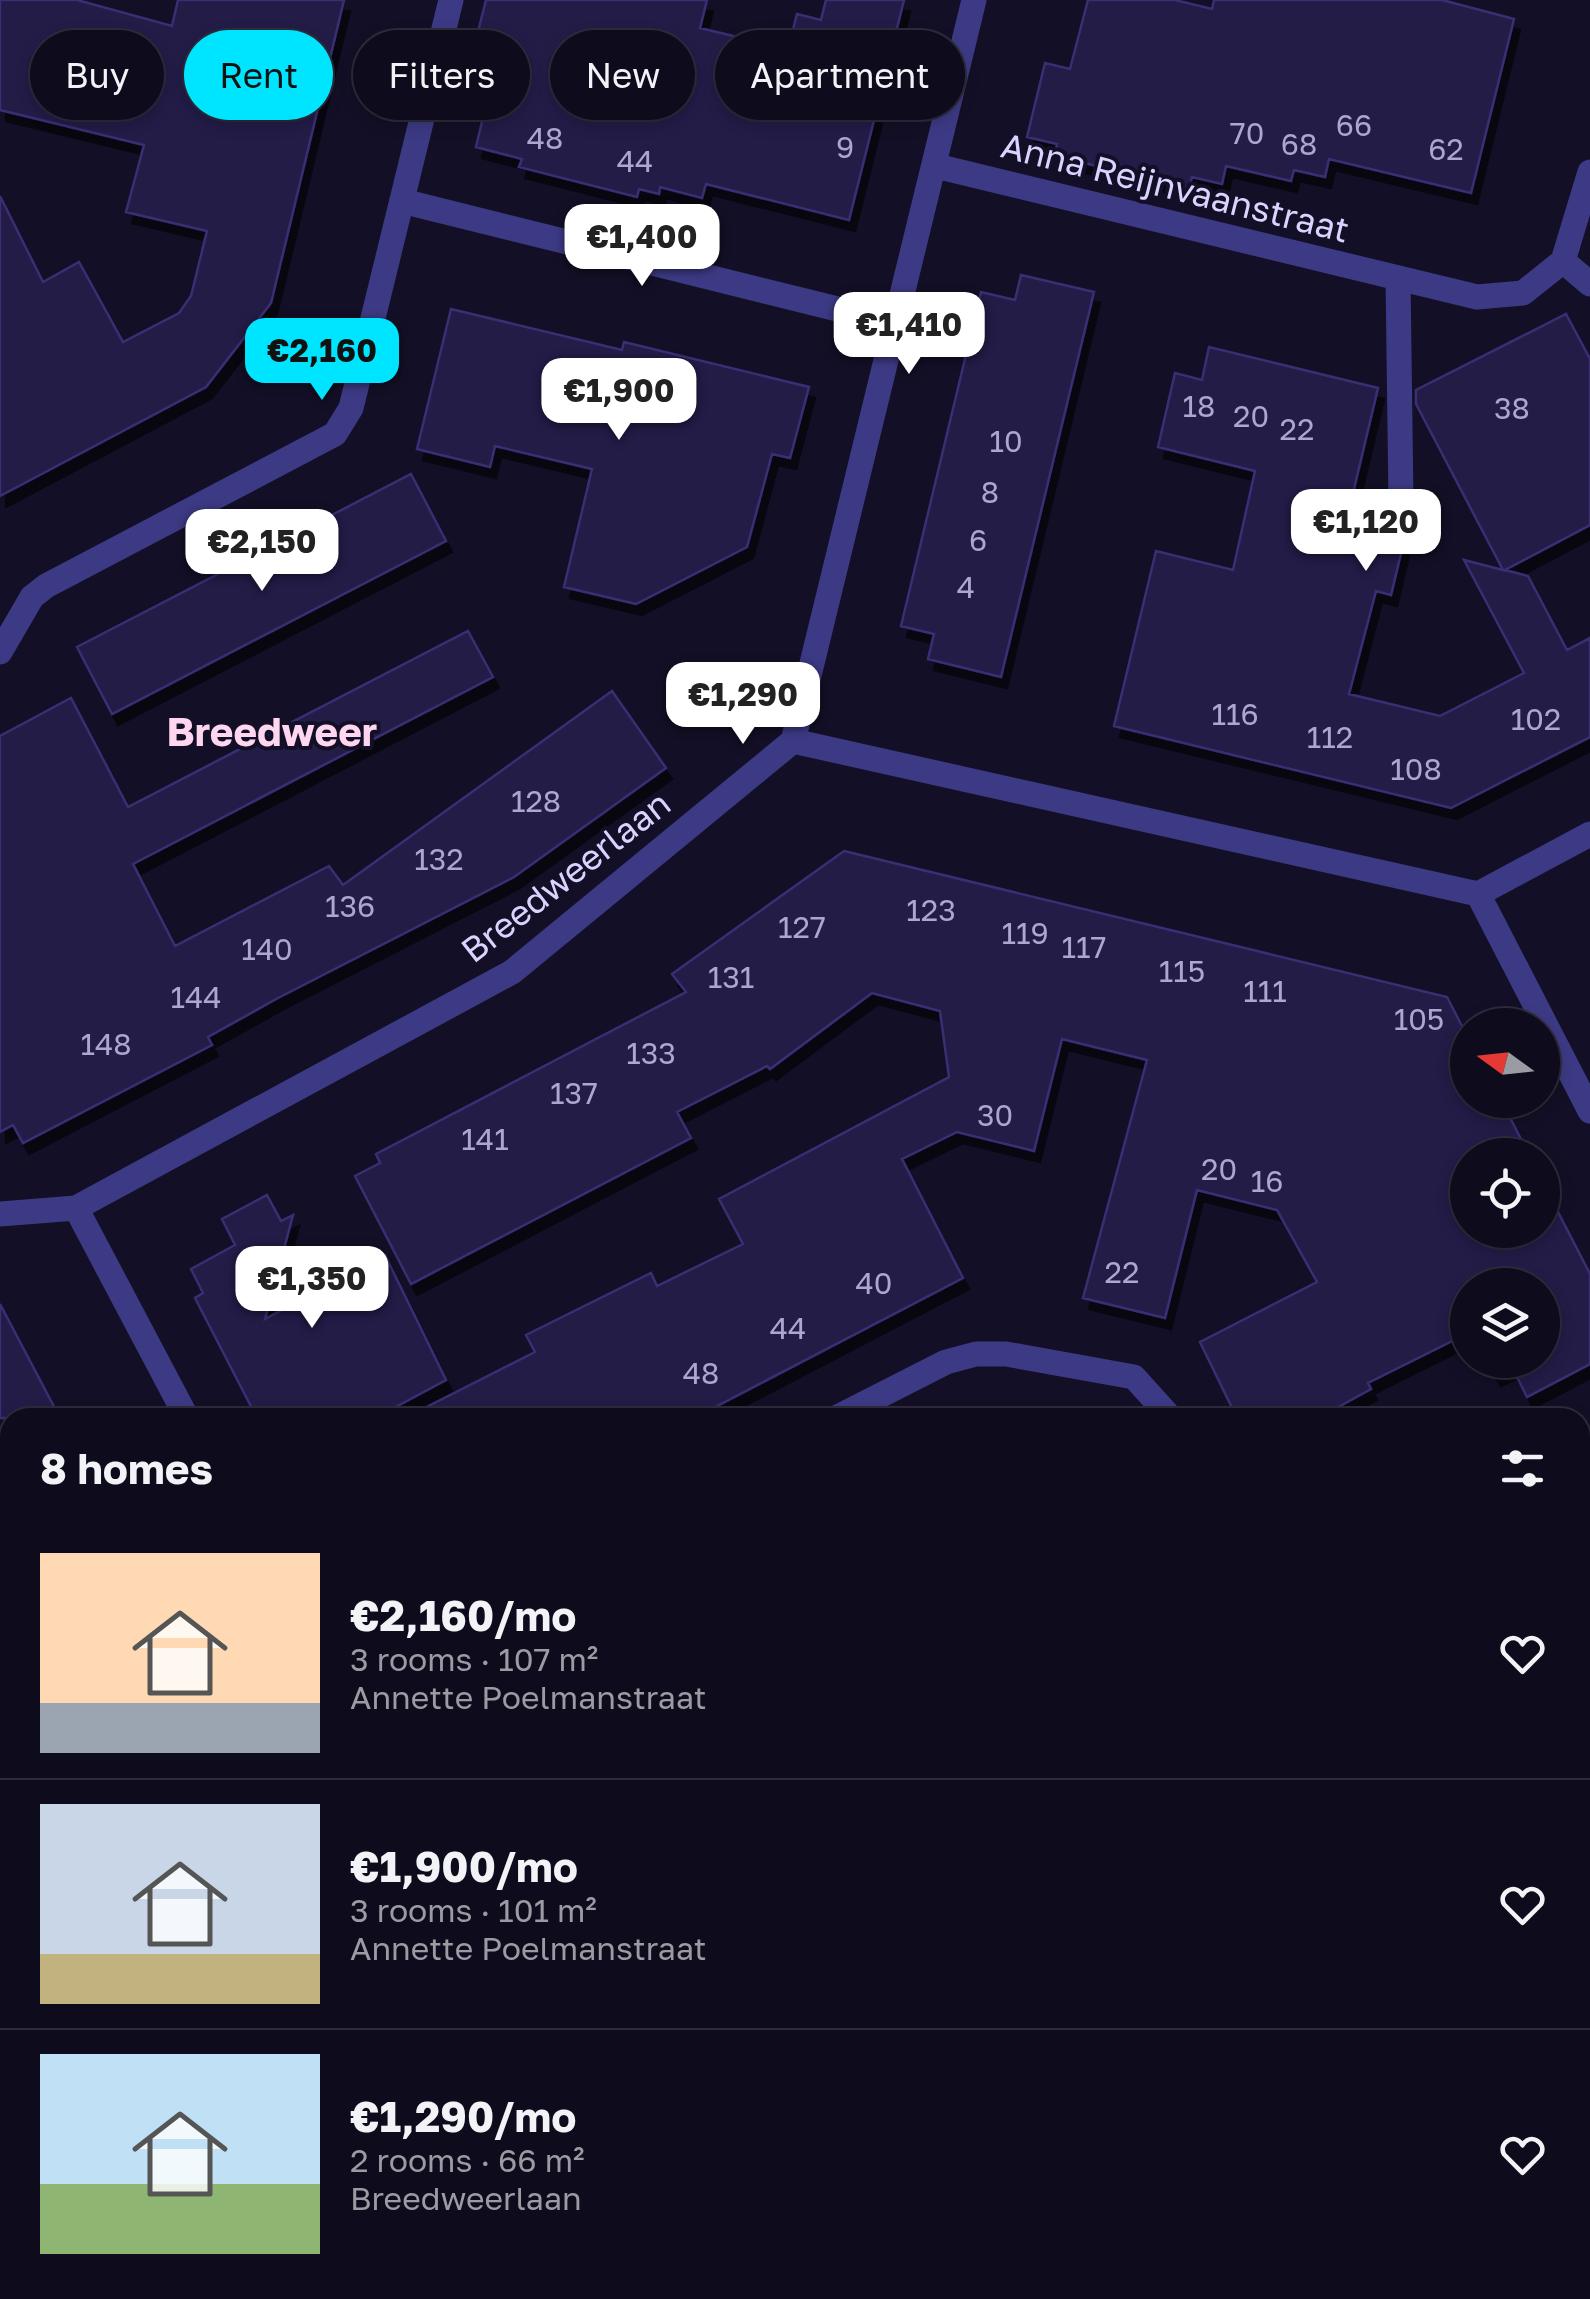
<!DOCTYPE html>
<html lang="en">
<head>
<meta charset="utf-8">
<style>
  :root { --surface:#0e0b1c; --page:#1c1929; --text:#f1f3f6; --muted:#9b9ba3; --line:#2e2b3b; --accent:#00e5ff }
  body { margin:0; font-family:"Golos Text",sans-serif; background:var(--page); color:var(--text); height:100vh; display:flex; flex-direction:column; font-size:38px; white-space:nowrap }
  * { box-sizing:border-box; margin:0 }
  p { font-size:32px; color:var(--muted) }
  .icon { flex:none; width:55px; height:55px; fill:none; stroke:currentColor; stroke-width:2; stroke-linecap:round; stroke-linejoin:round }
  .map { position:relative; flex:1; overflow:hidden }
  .panel { position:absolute; left:0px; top:1408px; width:1590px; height:892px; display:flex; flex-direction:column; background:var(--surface); border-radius:30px 30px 0 0; box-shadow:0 5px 15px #0003,0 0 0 2px var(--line) }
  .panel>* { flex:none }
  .top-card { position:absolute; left:30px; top:30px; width:1000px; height:90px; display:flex; gap:20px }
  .needle { width:65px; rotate:285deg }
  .fabs { position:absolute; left:1450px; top:1008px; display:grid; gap:20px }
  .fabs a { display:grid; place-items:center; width:110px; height:110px; border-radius:50%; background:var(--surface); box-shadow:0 5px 15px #0003,0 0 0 2px var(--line); font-size:50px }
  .price { position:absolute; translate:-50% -85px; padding:0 22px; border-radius:20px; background:#fff; color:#222; font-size:32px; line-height:65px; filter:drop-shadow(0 2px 5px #0008) }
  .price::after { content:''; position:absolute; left:50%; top:60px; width:30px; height:22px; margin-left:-15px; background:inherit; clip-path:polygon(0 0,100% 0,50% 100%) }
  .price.on { background:var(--accent); color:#111 }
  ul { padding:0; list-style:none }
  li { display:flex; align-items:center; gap:30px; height:250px; padding:0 40px }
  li+li { border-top:2px solid var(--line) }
  li span { display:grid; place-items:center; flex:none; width:280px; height:200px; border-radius:0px; color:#555 }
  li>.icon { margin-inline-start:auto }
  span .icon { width:120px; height:120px; fill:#fffc; stroke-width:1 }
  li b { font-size:42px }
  h2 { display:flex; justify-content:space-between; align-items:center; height:120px; padding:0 40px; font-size:42px }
  .tag { padding:0 35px; border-radius:45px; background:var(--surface); box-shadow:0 5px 15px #0003,0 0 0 2px var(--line); font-size:35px; line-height:90px }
  .tag.on { background:var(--accent); color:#111 }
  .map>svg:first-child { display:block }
  .green { fill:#12302f }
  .water { fill:#0c2248 }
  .building { fill:#241b47; stroke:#3b2d73; stroke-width:2.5; filter:url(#shadow) }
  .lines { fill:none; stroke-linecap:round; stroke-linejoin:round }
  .path { stroke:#2fb8b0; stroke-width:6; stroke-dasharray:5 8; stroke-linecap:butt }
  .service { stroke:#3d3a85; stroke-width:25 }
  .minor { stroke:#3d3a85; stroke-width:25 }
  .labels { text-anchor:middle; stroke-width:8; stroke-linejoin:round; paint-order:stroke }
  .number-label { font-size:30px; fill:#aca6d1 }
  .street-label { font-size:35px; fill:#d9d4ff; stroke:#130f26 }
  .quarter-label { font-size:40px; font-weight:bold; fill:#ffd6f0; stroke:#130f26 }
</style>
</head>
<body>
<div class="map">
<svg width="1590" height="2299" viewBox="0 0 1590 2299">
  <defs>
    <filter id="shadow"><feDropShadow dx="6" dy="11" stdDeviation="0" flood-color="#0009"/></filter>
  </defs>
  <rect width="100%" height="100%" fill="#130f26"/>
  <path class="green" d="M1590 1924V2031L1580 2037V1929Z
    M1590 2142V2299H1293L1310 2290H1580V2147Z"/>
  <path class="water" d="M1590 2031V2142L1580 2147V2037Z
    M1103 2290H1310L1293 2299H1086Z"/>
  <path class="building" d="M0 0H77L172 26 178 0H344L271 303 206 387 0 496V196L43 282 79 262 123 342 179 313 191 296 207 231 126 212 144 145 0 110Z
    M486 0H707L700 28 788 49 797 14 821 20 826 0H904L849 220 706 184 702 198 660 187 659 194 639 189 637 197 519 167 522 159 476 147 484 113 459 107Z
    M1088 0H1175L1212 9 1214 0H1442L1514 19 1471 193 1329 159 1325 177 1294 170 1291 181 1226 166 1222 184 1192 177 1189 188 1055 156 1057 144 1027 137 1045 63 1070 69Z
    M1021 275 1094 292 1001 677 928 659 934 634 901 626 981 292 1015 300Z
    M451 309 622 350 624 342 809 387 790 458 772 454 747 547 636 604 564 587 592 469 495 446 490 467 417 449Z
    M1566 314 1590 359V525L1505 570 1528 576 1567 650 1590 638V737L1451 808 1114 726 1156 551 1233 570 1255 471 1158 447 1175 373 1202 380 1209 347 1378 388 1344 531 1403 545 1391 595 1376 591 1349 694 1440 716 1524 673 1464 560 1503 570 1416 404V390Z
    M411 474 446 541 112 714 77 647Z
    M468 631 493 677 133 864 175 946 329 866 343 885 612 691 666 768 514 877 278 998 208 1037 212 1045 23 1143 13 1125 0 1132V736L71 698 128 807Z
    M844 851 1447 997 1468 1038V1100H1501L1529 1155H1468V1230H1542V1181L1590 1274V1364L1527 1397 1512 1367 1495 1375 1487 1360H1542V1285H1468V1333L1368 1383 1371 1389 1318 1418H1237L1200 1342 1317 1282 1277 1210 1197 1190 1165 1318 1083 1298 1147 1060 1062 1039 1034 1151 957 1132 902 1159 963 1278 694 1418H405L535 1352 526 1335 651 1273 657 1286 743 1244 719 1199 949 1077 940 1011 872 993 770 1069 767 1066 677 1112 691 1138 411 1284 355 1176 380 1163 376 1154 686 992 672 974Z
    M267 1195 281 1221 293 1215 265 1319 385 1255 446 1380 375 1418H257L195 1298 203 1293 191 1269 235 1245 222 1219Z
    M0 1304 60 1418H0Z"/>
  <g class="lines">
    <path class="path" d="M1580 2231 1590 2227
      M1428 2290 1433 2299
      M1408 2299 1422 2290"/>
    <path class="service" d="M1563 261 1590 284
      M1398 278 1401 502"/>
    <path class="minor" d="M936 166 1477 297 1523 293 1563 261 1590 172
      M402 201 894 323
      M0 652 32 597 46 586 335 434 351 408 451 0
      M793 741 974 0
      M1478 894 1590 1111
      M76 1208 187 1418
      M0 1214 76 1208 512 972 793 741 1478 894 1590 834
      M836 1418 946 1362 976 1354H1006L1134 1377 1171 1418
      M1580 1658 1590 1652
      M0 1959 10 1954
      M431 2299 449 2290"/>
  </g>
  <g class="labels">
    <g class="number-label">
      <text x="1354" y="136">66</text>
      <text x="1247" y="144">70</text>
      <text x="545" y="149">48</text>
      <text x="1299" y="155">68</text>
      <text x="845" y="158">9</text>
      <text x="1446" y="160">62</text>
      <text x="635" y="172">44</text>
      <text x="1199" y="417">18</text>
      <text x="1512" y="419">38</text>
      <text x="1251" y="427">20</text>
      <text x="1297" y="440">22</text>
      <text x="1006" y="452">10</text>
      <text x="990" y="503">8</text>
      <text x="978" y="551">6</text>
      <text x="966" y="598">4</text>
      <text x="1235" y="725">116</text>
      <text x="1536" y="730">102</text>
      <text x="1330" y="748">112</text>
      <text x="1416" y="780">108</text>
      <text x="536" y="812">128</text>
      <text x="439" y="870">132</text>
      <text x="350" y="917">136</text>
      <text x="931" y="921">123</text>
      <text x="802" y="938">127</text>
      <text x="1025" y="944">119</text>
      <text x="1084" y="958">117</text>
      <text x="267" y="960">140</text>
      <text x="1182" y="982">115</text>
      <text x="731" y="988">131</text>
      <text x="1265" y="1002">111</text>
      <text x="196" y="1008">144</text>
      <text x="1419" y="1030">105</text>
      <text x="106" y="1055">148</text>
      <text x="651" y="1064">133</text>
      <text x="574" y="1104">137</text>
      <text x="995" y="1126">30</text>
      <text x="485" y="1150">141</text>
      <text x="1219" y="1180">20</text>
      <text x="1267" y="1192">16</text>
      <text x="1122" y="1283">22</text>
      <text x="874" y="1294">40</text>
      <text x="788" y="1339">44</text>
      <text x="701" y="1384">48</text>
    </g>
    <g class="street-label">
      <text transform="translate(1175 188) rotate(14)" y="12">Anna Reijnvaanstraat</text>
      <text transform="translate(566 877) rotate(-38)" y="12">Breedweerlaan</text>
    </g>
    <g class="quarter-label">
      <text x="272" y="746">Breedweer</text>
    </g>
  </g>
</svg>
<div class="fabs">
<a><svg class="needle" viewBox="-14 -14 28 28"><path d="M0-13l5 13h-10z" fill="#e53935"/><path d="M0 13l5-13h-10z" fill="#9b9ba3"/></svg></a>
<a><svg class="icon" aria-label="locate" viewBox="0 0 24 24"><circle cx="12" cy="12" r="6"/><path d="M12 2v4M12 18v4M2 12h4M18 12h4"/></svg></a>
<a><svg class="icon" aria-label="layers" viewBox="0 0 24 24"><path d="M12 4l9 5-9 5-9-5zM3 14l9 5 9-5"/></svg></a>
</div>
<b class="price" style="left:642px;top:289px">€1,400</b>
<b class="price" style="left:909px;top:377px">€1,410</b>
<b class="price on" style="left:322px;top:403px">€2,160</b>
<b class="price" style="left:619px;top:443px">€1,900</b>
<b class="price" style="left:1366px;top:574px">€1,120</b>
<b class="price" style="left:262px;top:594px">€2,150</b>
<b class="price" style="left:743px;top:747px">€1,290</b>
<b class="price" style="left:312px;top:1331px">€1,350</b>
<div class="top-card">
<a class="tag">Buy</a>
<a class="tag on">Rent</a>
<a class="tag">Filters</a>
<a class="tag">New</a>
<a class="tag">Apartment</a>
</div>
<section class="panel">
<h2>8 homes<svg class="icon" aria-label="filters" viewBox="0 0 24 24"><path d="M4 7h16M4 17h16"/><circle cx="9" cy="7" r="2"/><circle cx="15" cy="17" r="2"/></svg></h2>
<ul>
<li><span style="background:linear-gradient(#ffd9b3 75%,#9aa5b1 0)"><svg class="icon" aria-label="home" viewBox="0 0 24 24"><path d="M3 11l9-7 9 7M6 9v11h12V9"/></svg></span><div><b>€2,160/mo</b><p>3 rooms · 107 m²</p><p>Annette Poelmanstraat</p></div><svg class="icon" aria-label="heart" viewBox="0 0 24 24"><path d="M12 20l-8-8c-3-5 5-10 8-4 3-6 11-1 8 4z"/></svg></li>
<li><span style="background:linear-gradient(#c9d6e8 75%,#c2b280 0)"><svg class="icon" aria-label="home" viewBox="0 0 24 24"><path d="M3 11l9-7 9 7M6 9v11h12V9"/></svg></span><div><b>€1,900/mo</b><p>3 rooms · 101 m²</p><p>Annette Poelmanstraat</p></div><svg class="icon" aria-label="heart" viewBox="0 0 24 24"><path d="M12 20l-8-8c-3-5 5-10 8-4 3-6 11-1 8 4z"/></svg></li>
<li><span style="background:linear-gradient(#bfe0f5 65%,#8fb573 0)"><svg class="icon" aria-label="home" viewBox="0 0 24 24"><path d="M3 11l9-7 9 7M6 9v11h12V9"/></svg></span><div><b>€1,290/mo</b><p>2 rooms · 66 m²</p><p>Breedweerlaan</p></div><svg class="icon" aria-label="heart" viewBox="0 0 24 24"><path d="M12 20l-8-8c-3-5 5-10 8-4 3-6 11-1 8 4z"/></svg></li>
</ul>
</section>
</div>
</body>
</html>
